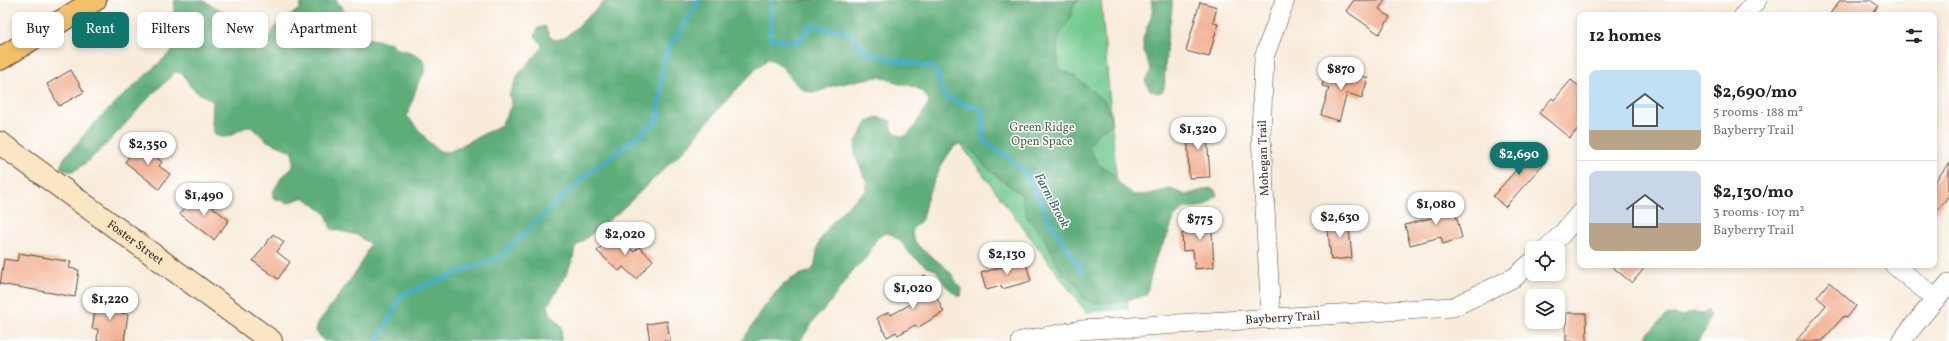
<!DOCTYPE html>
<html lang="en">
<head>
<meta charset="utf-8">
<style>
  :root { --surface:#fff; --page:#f6f6f6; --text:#222; --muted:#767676; --line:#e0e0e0; --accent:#0f766e }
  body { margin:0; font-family:Vollkorn,serif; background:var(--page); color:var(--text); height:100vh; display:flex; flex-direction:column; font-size:15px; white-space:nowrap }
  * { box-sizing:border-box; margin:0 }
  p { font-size:13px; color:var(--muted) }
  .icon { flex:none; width:22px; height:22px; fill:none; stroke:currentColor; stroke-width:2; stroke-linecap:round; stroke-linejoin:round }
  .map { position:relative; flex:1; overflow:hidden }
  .panel { position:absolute; left:1577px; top:12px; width:360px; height:256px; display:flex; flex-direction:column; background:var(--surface); border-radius:8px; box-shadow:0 2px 6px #0003 }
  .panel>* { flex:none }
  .hud { position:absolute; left:12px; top:12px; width:380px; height:36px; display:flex; gap:8px }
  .controls { position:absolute; left:1525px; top:241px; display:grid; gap:8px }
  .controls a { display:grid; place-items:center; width:40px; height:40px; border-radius:8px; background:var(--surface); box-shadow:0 2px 6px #0003; font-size:20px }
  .price { position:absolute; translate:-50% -34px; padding:0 9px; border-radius:14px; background:#fff; color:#222; font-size:13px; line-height:26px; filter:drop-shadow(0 1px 2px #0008) }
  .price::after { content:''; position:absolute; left:50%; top:24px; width:12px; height:9px; margin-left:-6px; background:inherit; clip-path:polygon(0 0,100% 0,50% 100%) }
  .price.on { background:var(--accent); color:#fff }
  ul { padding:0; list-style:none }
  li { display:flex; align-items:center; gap:12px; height:100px; padding:0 12px }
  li+li { border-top:1px solid var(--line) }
  li span { display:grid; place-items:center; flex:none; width:112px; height:80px; border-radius:8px; color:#555 }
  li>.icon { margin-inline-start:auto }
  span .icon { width:48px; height:48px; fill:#fffc; stroke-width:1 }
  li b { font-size:17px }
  h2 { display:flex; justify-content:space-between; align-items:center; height:48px; padding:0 12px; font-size:17px }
  .chip { padding:0 14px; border-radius:8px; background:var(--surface); box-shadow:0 2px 6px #0003; font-size:14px; line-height:36px }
  .chip.on { background:var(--accent); color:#fff }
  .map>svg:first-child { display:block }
  .green { fill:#72c98e; stroke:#567a56 }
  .forest { fill:#5dad79; stroke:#4c6c4c }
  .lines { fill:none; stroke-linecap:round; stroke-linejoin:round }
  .stream { stroke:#47aec6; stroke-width:5 }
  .building { fill:#f1b090 }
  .street-casing { stroke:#57473a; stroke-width:20 }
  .secondary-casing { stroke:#57473a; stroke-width:24 }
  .primary-casing { stroke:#57473a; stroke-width:24 }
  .street { stroke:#fff; stroke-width:19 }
  .secondary { stroke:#fbe6c3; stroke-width:22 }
  .primary { stroke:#f4c16a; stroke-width:22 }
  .labels { text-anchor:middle; stroke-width:3; stroke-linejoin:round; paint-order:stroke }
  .park-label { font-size:12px; fill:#4e6245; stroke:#fff }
  .street-label { font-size:12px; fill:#3b2a1e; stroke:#fff }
  .water-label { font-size:13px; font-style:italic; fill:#405f61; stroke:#fff }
</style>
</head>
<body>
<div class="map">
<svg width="1949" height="341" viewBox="0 0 1949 341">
  <rect width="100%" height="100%" fill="#fff"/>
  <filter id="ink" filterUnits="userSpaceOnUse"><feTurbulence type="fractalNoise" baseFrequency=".025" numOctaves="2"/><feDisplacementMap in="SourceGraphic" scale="8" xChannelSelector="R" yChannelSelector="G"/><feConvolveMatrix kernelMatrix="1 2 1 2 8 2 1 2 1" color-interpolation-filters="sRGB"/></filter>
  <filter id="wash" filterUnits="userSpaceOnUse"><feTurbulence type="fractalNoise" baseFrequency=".012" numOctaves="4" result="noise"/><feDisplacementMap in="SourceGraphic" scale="16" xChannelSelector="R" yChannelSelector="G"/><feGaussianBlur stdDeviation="0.9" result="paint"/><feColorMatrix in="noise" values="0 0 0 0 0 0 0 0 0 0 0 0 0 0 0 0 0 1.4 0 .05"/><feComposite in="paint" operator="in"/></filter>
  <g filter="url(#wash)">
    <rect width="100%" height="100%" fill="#f8ebda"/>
    <path class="green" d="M1057 0H1101L1128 309 1086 312 950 130Z"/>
    <path class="forest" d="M175 0H202L238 19 247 35 251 39 257 40 269 37 277 25 299 9 302 0H336L366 38 392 43 395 48C406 51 428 54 425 69 424 75 421 78 418 83 414 94 412 105 407 116L429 142 440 151 449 152 501 125 511 106V100L509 95 518 75 541 49 542 45 535 36 538 28 545 26 550 37 555 40 565 38 606 0H1079L1074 3 1070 19 1061 32 1057 43 1058 65 1060 70 1073 75 1104 101 1110 114 1112 124 1100 131 1088 147 1100 166 1111 172 1122 186 1134 195 1149 194 1170 189 1186 195 1210 188 1215 190 1217 195 1205 206 1183 209 1174 218 1167 237 1156 257 1146 295C1132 300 1097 307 1084 299L1076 283 1061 272 1046 241 1027 217 1021 194 999 178 985 166 973 151 964 145H956C943 158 934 181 927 198 925 205 924 212 922 219 919 225 909 228 913 237 918 251 938 259 948 270 954 275 956 284 962 290L961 296H958L946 286 936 270 927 267 910 254 901 242 891 234 885 233 877 238 866 258 853 270 826 308 817 316 800 341H742C759 317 778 276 810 272 818 265 815 252 819 243 830 221 848 204 867 190V183L855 155 856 142 868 121 877 117 891 121 890 126C894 132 899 138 906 136L915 126 929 102C924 88 914 86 900 84 894 83 889 78 883 77 874 76 842 84 832 86 827 88 822 91 817 92 793 95 789 63 768 59L757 68 719 108 689 145 619 212 575 247 573 259 564 279 548 305 550 313 562 327 561 341H324L316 331 318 323 359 268 370 244 357 235 331 229 326 214 307 199 301 198 288 203 273 198V192L281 178 293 167V155L291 151 267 141 252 127C239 125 230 144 215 134L212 125 213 102C208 97 198 94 192 88 185 82 187 72 175 72 166 83 154 91 145 102 132 116 89 167 72 171 68 172 64 170 60 168L64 158 99 118 172 51 174 43 167 32 173 19Z
      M1151 0H1172C1173 14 1168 27 1167 41 1166 51 1166 60 1165 69 1164 77 1166 83 1163 91L1158 93 1150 90 1145 81 1151 70C1148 60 1142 52 1143 40 1146 25 1156 15 1151 0Z
      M1708 310 1710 315 1705 331 1698 341H1645L1648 333 1668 314 1682 316 1693 312 1703 313Z"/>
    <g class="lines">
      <path class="stream" d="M771 0 770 38 796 43 812 25 849 33 870 55 935 68 945 97 982 110 984 140 1025 171 1053 226 1083 272
        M378 341 401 295 499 257 580 180 658 120 663 59 699 0"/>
    </g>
    <g id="blocks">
      <path class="building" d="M1354 0H1385L1379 9 1390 17 1379 34 1346 11Z
        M1840 0H1870L1878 6 1871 15H1829Z
        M1200 2 1217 7 1213 23 1218 24 1209 57 1186 51Z
        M1328 66 1368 78 1362 98 1347 93 1339 121 1321 115 1329 88 1322 86Z
        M71 70 84 92 59 106 47 84Z
        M1571 80 1580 87V126L1570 138 1539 113 1552 98 1554 100Z
        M1187 123H1206L1210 177 1189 178Z
        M139 144 162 162 159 166 170 174 159 189 125 162Z
        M1532 150 1546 161 1505 207 1493 196 1517 169 1510 163 1519 153 1525 158Z
        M1949 163V195L1934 215V183Z
        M195 194 229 220 214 240 180 214Z
        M1452 200 1462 238 1443 244 1441 237 1410 245 1405 225 1434 217 1431 206Z
        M1211 215 1214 267 1195 269 1193 250 1183 251 1182 233 1191 232 1190 216Z
        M1348 218 1352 258 1331 260 1327 220Z
        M614 233 634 252 639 247 653 260 636 279 623 267 619 271 597 251Z
        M273 234 284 242 277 252 290 262 278 279 253 261Z
        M19 253 71 262 69 268 79 270 75 297 0 284 4 259 17 261Z
        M1025 260 1031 281 1002 289 1001 286 986 290 981 273Z
        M1610 265H1647L1632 283Z
        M925 275 944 312 917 328 915 325 898 335 896 332 887 337 877 318 889 312 891 315 916 301 911 294 916 291 911 283Z
        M1829 282 1856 306 1847 318 1844 316 1822 341H1796L1826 305 1817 297Z
        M97 298 123 302 121 313 128 314 124 341H97L98 329H92Z
        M1566 313H1586L1587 341H1566Z
        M667 321 670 341H650L647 324Z"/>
    </g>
  </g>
  <g filter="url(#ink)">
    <use href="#blocks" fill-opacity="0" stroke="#57473a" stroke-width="1"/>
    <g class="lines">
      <g class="street-casing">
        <g id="street">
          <path d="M1744 15 1757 0"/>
          <path d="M1547 248 1561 235 1580 213"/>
          <path d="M1894 265 1936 299"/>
          <path d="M1271 319 1261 136 1264 57 1285 0"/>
          <path id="s1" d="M1021 341 1081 330 1453 307 1515 277 1532 262"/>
          <path d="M1901 341 1949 283"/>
        </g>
      </g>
      <g class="secondary-casing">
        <g id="secondary">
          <path id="s2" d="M0 143 271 341"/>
        </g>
      </g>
      <g class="primary-casing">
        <path id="primary" d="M0 59 95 0"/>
      </g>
      <use href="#street" class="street"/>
      <use href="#secondary" class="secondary"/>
      <use href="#primary" class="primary"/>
    </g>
  </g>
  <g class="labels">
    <g class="park-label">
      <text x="1042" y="131">Green Ridge<tspan x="1042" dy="14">Open Space</tspan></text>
    </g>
    <g class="street-label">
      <text transform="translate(1263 158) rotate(-92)" y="4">Mohegan Trail</text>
      <text dy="4" stroke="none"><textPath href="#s2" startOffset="168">Foster Street</textPath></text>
      <text dy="4" stroke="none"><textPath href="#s1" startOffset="263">Bayberry Trail</textPath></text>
    </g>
    <g class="water-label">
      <text transform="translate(1053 200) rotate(62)" y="5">Farm Brook</text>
    </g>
  </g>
</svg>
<div class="controls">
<a><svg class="icon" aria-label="locate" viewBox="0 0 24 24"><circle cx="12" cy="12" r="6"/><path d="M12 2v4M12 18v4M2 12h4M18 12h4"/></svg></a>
<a><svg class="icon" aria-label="layers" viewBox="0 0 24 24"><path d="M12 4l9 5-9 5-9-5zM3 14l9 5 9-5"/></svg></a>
</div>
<b class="price" style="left:1341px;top:91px">$870</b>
<b class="price" style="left:1198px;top:151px">$1,320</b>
<b class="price" style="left:148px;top:166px">$2,350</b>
<b class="price on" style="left:1519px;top:176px">$2,690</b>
<b class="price" style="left:204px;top:217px">$1,490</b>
<b class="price" style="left:1436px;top:226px">$1,080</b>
<b class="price" style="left:1340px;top:239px">$2,630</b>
<b class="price" style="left:1200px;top:241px">$775</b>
<b class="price" style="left:625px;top:256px">$2,020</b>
<b class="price" style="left:1007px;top:276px">$2,130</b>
<b class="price" style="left:913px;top:310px">$1,020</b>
<b class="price" style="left:110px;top:321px">$1,220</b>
<div class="hud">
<a class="chip">Buy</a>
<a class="chip on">Rent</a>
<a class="chip">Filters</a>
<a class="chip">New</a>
<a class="chip">Apartment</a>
</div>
<section class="panel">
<h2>12 homes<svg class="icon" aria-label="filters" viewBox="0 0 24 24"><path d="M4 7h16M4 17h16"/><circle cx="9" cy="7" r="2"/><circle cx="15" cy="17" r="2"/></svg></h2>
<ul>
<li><span style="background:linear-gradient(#bfe0f5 75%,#b9a48a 0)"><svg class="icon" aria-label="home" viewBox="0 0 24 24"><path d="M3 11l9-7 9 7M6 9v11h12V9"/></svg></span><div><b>$2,690/mo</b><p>5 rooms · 188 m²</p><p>Bayberry Trail</p></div></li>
<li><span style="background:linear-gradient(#c9d6e8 65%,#b9a48a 0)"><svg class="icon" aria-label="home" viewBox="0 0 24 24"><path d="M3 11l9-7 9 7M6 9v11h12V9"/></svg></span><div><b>$2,130/mo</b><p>3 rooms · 107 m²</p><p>Bayberry Trail</p></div></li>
</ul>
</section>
</div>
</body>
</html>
